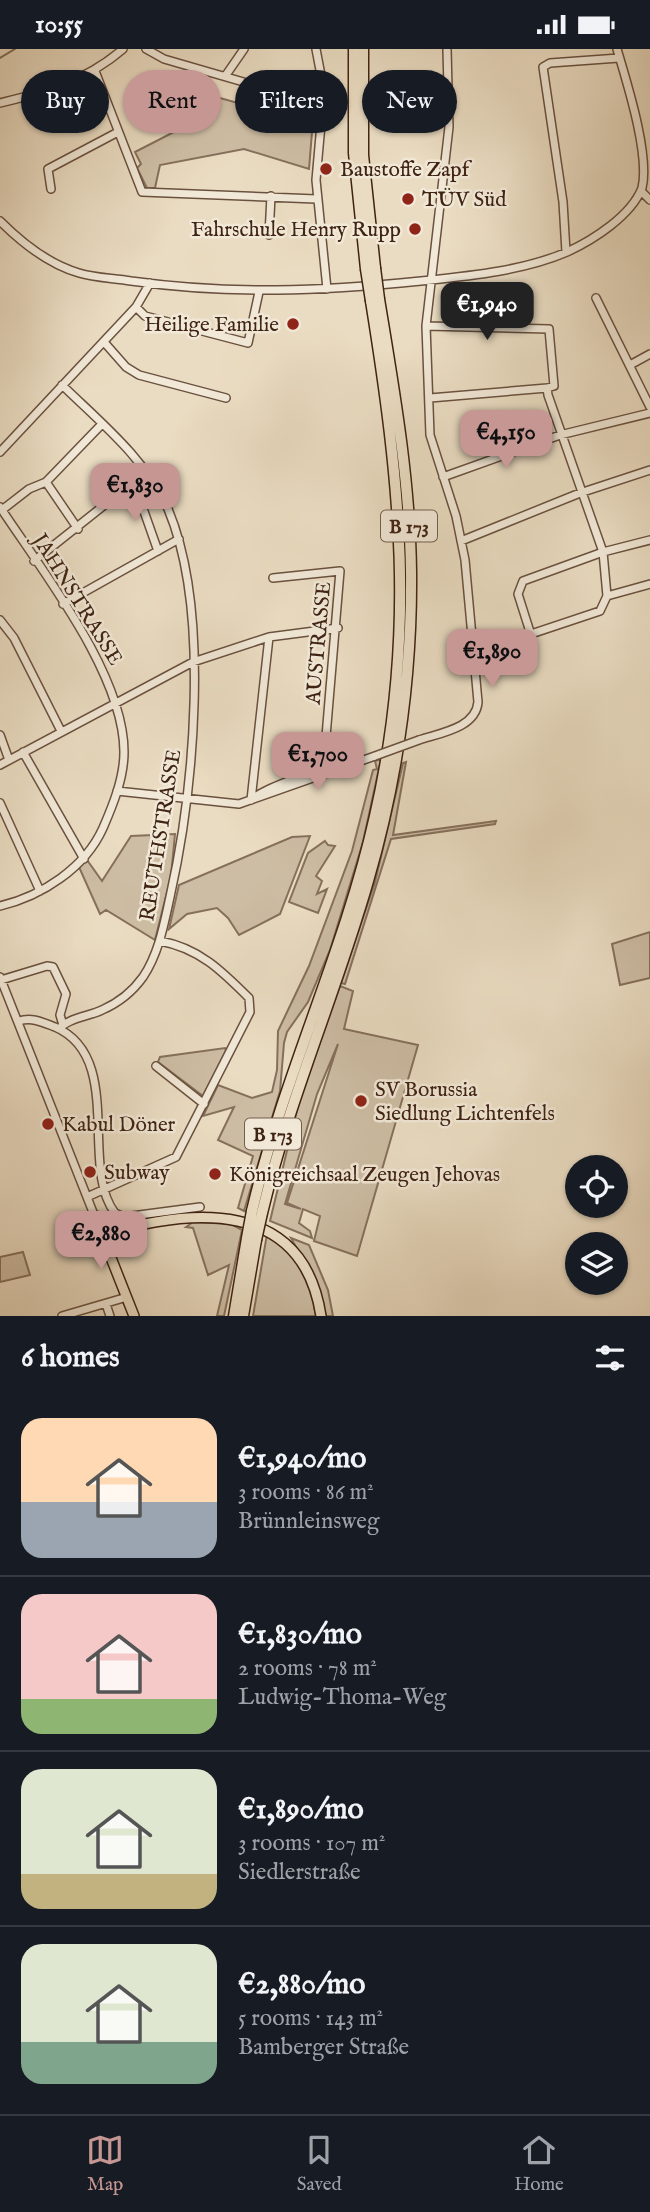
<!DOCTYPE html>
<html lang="en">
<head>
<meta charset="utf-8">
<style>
  :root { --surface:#171b24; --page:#20242c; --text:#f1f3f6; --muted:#9ea1a6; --line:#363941; --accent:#c59692 }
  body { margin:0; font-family:"IM FELL English",serif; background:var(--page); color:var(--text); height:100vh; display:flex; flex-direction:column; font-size:26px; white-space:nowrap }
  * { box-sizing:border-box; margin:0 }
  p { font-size:23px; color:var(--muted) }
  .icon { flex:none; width:38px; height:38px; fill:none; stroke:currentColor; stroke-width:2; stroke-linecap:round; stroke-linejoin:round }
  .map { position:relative; height:1267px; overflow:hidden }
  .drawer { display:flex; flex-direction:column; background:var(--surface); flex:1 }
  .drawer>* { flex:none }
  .guide { position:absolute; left:21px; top:21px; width:609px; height:63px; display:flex; gap:14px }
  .tools { position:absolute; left:565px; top:1106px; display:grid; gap:14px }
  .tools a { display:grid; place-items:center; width:63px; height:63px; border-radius:50%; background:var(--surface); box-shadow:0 2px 5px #0004; font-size:35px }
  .price { position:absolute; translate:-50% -60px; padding:0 16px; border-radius:14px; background:var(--accent); color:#111; font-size:23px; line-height:46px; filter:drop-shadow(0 2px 4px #0008) }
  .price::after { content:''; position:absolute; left:50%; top:42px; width:21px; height:16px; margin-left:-10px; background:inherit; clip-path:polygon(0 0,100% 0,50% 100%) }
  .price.on { background:#222; color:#fff }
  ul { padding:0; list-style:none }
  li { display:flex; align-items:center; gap:21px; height:175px; padding:0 21px }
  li+li { border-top:2px solid var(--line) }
  li span { display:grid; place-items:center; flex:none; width:196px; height:140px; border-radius:21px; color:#555 }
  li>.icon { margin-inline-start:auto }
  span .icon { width:84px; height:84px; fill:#fffc; stroke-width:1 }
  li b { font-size:30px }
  h2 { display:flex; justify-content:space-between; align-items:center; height:84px; padding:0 21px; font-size:30px }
  .tag { padding:0 24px; border-radius:32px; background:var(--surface); box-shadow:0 2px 5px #0004; font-size:24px; line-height:63px }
  .tag.on { background:var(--accent); color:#111 }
  .status { display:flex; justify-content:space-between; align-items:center; height:49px; padding:0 35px; background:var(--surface); direction:ltr }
  .status svg { height:19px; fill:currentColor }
  .dock { display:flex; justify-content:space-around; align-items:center; height:98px; border-top:2px solid var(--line); background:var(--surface); font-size:19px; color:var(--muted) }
  .dock a { display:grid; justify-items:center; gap:4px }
  .dock .on { color:var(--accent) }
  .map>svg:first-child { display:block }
  .green { fill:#cdbda4; stroke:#86705c; stroke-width:2; fill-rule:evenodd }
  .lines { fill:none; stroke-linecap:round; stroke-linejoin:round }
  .stream { stroke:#836c58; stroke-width:2 }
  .minor-casing { stroke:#6a513f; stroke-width:10 }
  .major-casing { stroke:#3f2313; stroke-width:12 }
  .highway-casing { stroke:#3f2313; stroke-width:13 }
  .minor { stroke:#f1e8d7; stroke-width:7 }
  .major { stroke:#eadcc2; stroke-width:9 }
  .highway { stroke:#eadcc2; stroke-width:10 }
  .minor-bridge-casing { stroke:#6a513f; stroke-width:10; stroke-linecap:butt }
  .highway-bridge-casing { stroke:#3f2313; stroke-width:13; stroke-linecap:butt }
  .minor-bridge { stroke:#f1e8d7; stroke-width:7 }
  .highway-bridge { stroke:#eadcc2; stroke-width:10 }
  .poi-dot { fill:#8f2418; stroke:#f1e8d7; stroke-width:2.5 }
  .labels { text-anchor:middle; stroke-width:5; stroke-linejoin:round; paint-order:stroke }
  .shield { fill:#f1e8d7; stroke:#745e4e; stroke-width:2 }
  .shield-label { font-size:19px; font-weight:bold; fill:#3f2313 }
  .poi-label { font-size:21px; fill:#3f2313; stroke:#f1e8d7; text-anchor:start }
  .street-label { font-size:21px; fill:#3f2313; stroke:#f1e8d7 }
</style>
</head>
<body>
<div class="status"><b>10:55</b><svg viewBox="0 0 49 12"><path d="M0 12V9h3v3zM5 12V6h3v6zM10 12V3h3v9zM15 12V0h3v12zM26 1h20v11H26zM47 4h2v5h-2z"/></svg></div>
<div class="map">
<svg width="650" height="1267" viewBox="0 0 650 1267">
  <rect width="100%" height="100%" fill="#eadcc2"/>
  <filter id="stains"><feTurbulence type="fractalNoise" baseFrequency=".00286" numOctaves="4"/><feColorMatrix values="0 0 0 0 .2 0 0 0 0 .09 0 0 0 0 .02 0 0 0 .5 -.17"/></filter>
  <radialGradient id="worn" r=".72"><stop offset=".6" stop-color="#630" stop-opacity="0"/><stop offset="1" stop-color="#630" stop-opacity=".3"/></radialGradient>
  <path class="green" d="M220 49 238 54 244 68 312 83 309 120 244 100 160 116 155 139H147L137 119 141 115 135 103 207 66Z
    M381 710 363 793 330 901 308 953 287 983 284 994 280 1042 244 1162 238 1159 253 1107 218 1091 234 1058 203 1067 218 1036 252 1049 272 1043 277 1021 278 982 309 917 352 802 373 721 377 720 375 712Z
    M406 713 393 786 496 772 495 775 391 790 345 935 341 934 375 833 403 714Z
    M175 785 171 827 155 891 106 861 100 865 79 818 87 811 102 832 131 787Z
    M310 787 280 865 239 886 228 869 217 859 187 865 169 880 179 836 292 788Z
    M325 792 328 796 335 797 316 827 322 832 317 845 327 840 318 864 289 853 308 804Z
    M650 883V929L620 936 612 895Z
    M340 937 353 942 344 980 418 996 357 1207 314 1192 320 1167 303 1160 299 1174 310 1182 312 1189 270 1172 299 1052ZM338 995 287 1154 301 1160 285 1155 317 1045Z
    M225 999 226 1002 203 1047 158 1013 160 1008Z
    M193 1173 231 1175 242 1181 224 1267H217L229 1216 208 1226 193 1179 186 1178Z
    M267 1185C296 1202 311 1235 316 1267H253Z
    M291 1189 309 1196 328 1241 333 1267H326L317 1235Z
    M23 1203 30 1226 0 1233V1208Z"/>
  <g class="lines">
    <path class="stream" d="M0 9 15 0"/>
    <g class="minor-casing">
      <path id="minor" d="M146 0 164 10 323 56
        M316 0 324 42 316 131 327 240
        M95 22 142 143 316 150
        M226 26 244 0
        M0 54C46 43 86 32 123 0
        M51 140 48 120 118 83
        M641 142 650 151
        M0 172C22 194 48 215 79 224 95 229 114 229 131 232 232 246 321 242 421 232 469 227 523 222 567 203 593 191 631 167 642 139 650 106 627 34 617 0
        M269 186 271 147
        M566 203 563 153 543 18 550 14 619 9
        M596 249 650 358
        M136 258 145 267 248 294 259 243
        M426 277 549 280 554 337 547 339 548 346 603 503 607 547 600 562 474 604
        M104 293 126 318 139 326 226 349
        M630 316 650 305
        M430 349 547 339
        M0 403 136 258 150 234
        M443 428 560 386 650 364
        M46 433 78 480
        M134 434 158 502
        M0 458C42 522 124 625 124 703 124 729 113 756 103 779 85 819 42 847 0 857
        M2 461 29 440 46 433 102 375
        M461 492 580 444 650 421
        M34 512 146 423
        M607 547 650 535
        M63 555 179 490
        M0 571 14 589 61 682
        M531 586 518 545 523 532 603 503 650 491
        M0 686 9 711
        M419 691C440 684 476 679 478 653L465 511 456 467 430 386 426 277 449 78 447 0
        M23 703 84 810
        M0 716 193 613 269 588 338 579
        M117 742 239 755 375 707
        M251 751C271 734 311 729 324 711L340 522 273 529
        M251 751 269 588
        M0 754 40 842
        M0 928 102 1186
        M1 931 47 917 53 918 66 945 60 966 63 976
        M19 972C32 968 42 973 55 978 125 1008 79 1118 115 1164L124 1168 200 1158
        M59 980C68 969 90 967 102 961 118 954 133 942 143 928 159 904 164 875 170 848 194 741 211 562 168 460 146 410 100 373 62 336
        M156 1017 204 1055
        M87 1148 176 1108 250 963 249 949C222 922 199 899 160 892
        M94 1165 125 1179
        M106 1255 110 1267
        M62 1267 127 1248"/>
    </g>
    <g class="major-casing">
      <path id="major" d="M134 1267 102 1186C191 1159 303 1149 321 1267"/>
    </g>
    <g class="highway-casing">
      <path id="highway" d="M354 0V104L366 220
        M363 0V106L375 219
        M252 1162C283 1028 345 902 375 767 417 585 400 433 371 252
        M262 1164C289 1050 336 944 368 832 397 732 412 627 411 523 410 431 394 341 379 250
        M234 1267 247 1189
        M243 1267 256 1191"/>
    </g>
    <use href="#minor" class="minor"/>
    <use href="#major" class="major"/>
    <use href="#highway" class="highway"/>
    <g class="minor-bridge-casing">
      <path id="minor-bridge" d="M375 707 419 691"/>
    </g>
    <g class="highway-bridge-casing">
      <path id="highway-bridge" d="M375 219 379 250
        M366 220 371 252
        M247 1189 252 1162
        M256 1191 262 1164"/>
    </g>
    <use href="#minor-bridge" class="minor-bridge"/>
    <use href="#highway-bridge" class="highway-bridge"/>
  </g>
  <g class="poi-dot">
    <circle cx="326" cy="120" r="7"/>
    <circle cx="408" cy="150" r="7"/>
    <circle cx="415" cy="180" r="7"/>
    <circle cx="293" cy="275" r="7"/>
    <circle cx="361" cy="1052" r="7"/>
    <circle cx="48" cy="1075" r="7"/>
    <circle cx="90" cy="1123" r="7"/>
    <circle cx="215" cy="1125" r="7"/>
  </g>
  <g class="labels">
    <g class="shield">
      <rect x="381" y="461.5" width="56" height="31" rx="5"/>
      <rect x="245" y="1069.5" width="56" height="31" rx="5"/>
    </g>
    <g class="shield-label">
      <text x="409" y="484">B 173</text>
      <text x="273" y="1092">B 173</text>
    </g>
    <g class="poi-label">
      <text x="340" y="127">Baustoffe Zapf</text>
      <text x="422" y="157">TÜV Süd</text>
      <text x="401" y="187" text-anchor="end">Fahrschule Henry Rupp</text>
      <text x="279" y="282" text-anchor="end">Heilige Familie</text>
      <text x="375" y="1047">SV Borussia<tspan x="375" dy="24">Siedlung Lichtenfels</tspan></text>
      <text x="62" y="1082">Kabul Döner</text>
      <text x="104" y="1130">Subway</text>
      <text x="229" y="1132">Königreichsaal Zeugen Jehovas</text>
    </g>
    <g class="street-label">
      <text transform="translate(78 550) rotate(58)" y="7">JAHNSTRASSE</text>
      <text transform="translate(318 594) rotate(-85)" y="7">AUSTRASSE</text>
      <text transform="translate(160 786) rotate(-81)" y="7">REUTHSTRASSE</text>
    </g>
  </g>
  <rect width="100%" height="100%" filter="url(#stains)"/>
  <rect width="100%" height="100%" fill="url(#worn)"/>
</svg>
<div class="tools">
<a><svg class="icon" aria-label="locate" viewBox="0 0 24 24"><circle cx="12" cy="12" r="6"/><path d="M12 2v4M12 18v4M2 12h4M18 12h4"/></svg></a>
<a><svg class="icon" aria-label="layers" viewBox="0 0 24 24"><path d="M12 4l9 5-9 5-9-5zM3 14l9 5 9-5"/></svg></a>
</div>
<b class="price on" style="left:487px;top:293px">€1,940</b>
<b class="price" style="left:506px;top:421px">€4,150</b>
<b class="price" style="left:135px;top:474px">€1,830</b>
<b class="price" style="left:492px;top:640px">€1,890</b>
<b class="price" style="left:318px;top:743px">€1,700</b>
<b class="price" style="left:101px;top:1222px">€2,880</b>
<div class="guide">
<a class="tag">Buy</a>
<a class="tag on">Rent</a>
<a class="tag">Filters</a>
<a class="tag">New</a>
</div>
</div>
<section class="drawer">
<h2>6 homes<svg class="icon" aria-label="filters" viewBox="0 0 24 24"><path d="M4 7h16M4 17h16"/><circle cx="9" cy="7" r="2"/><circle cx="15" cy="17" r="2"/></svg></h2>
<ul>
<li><span style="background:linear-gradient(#ffd9b3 60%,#9aa5b1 0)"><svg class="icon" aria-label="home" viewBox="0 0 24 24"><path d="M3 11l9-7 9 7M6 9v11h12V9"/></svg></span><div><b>€1,940/mo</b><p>3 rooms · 86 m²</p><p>Brünnleinsweg</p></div></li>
<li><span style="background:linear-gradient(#f6c9c9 75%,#8fb573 0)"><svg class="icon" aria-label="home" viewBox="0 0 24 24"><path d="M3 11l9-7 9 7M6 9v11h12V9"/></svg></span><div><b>€1,830/mo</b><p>2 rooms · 78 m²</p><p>Ludwig-Thoma-Weg</p></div></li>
<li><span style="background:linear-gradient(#dfe7d0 75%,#c2b280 0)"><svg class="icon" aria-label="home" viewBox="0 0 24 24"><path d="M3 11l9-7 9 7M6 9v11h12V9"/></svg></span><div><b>€1,890/mo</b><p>3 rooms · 107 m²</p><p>Siedlerstraße</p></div></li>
<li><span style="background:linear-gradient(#dfe7d0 70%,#7fa58c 0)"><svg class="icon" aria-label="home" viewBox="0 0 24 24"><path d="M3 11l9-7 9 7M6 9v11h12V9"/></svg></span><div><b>€2,880/mo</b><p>5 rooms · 143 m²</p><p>Bamberger Straße</p></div></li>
</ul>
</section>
<nav class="dock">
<a class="on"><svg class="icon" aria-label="map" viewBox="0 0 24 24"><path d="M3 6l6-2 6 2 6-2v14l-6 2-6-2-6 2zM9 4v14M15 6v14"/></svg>Map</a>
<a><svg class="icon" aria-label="saved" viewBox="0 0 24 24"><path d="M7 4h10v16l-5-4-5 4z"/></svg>Saved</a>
<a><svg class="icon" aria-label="home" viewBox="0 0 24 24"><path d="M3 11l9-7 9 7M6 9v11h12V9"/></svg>Home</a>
</nav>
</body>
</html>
